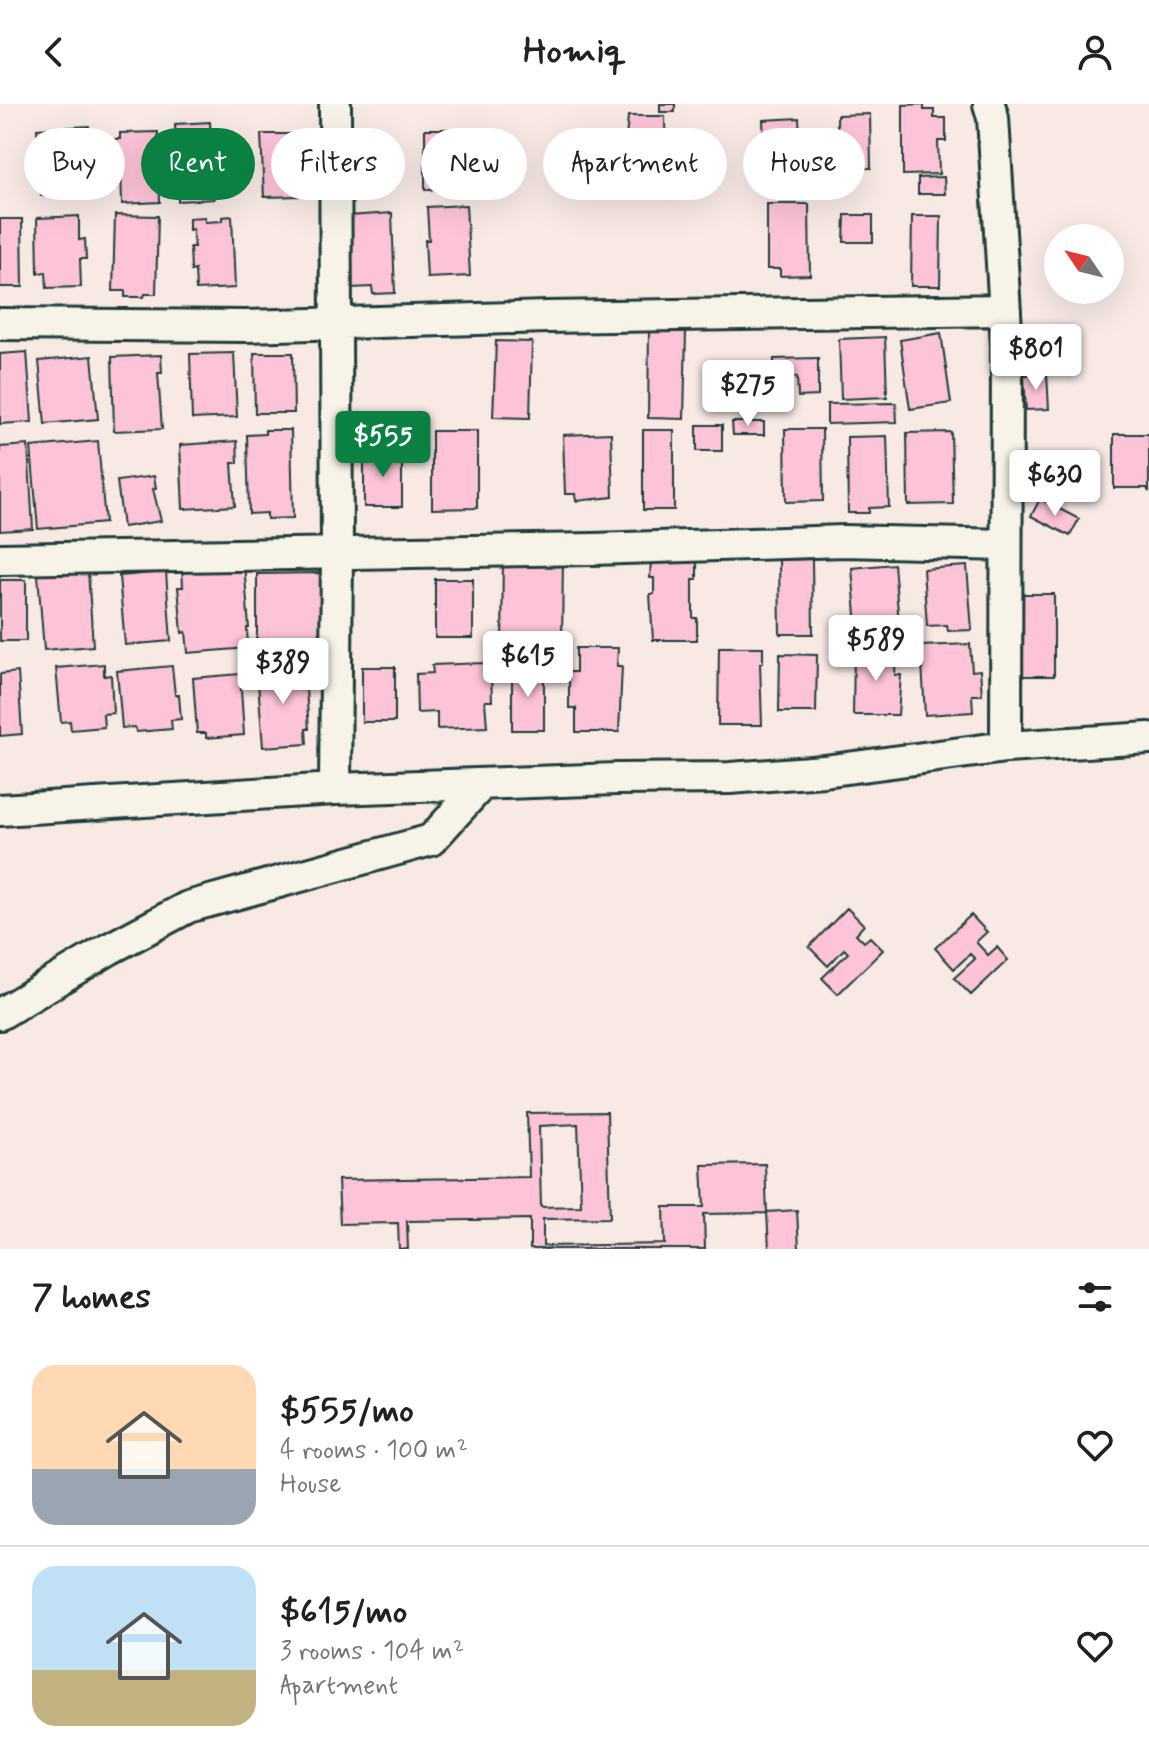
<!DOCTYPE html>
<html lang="en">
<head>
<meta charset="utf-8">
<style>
  :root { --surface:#fff; --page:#f6f6f6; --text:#202124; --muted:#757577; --line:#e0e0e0; --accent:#0b8043 }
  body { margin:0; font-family:Mynerve,sans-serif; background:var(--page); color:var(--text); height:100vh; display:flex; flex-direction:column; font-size:30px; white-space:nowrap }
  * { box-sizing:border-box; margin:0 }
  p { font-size:26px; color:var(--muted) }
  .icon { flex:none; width:44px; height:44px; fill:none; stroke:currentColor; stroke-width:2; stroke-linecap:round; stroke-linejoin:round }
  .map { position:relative; height:1145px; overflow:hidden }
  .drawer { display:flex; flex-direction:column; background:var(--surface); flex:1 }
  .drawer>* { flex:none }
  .banner { position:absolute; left:24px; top:24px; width:1102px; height:72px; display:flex; gap:16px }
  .needle { width:52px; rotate:305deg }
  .controls { position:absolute; left:1044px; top:120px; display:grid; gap:16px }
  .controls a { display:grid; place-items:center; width:80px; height:80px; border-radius:50%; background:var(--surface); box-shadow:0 8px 32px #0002; font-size:40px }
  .price { position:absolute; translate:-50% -68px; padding:0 18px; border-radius:8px; background:#fff; color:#222; font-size:26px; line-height:52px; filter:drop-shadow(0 2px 4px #0008) }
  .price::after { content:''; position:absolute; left:50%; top:48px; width:24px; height:18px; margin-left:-12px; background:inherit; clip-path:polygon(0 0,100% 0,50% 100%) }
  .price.current { background:var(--accent); color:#fff }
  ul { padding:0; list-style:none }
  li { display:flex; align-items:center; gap:24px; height:200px; padding:0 32px }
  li+li { border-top:2px solid var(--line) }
  li span { display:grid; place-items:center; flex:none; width:224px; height:160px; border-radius:24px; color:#555 }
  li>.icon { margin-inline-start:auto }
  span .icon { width:96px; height:96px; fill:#fffc; stroke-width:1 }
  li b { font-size:34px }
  h2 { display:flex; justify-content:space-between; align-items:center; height:96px; padding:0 32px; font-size:34px }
  .pill { padding:0 28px; border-radius:36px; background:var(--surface); box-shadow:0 8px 32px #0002; font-size:28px; line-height:72px }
  .pill.current { background:var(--accent); color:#fff }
  header { display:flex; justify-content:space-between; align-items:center; height:104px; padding:0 32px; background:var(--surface); font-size:36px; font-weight:700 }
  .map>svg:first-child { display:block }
  .building { fill:#fdc3d7; stroke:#1f3d34; stroke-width:2; fill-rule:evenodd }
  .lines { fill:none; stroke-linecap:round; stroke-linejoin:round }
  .minor-casing { stroke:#1f3d34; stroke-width:36 }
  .minor { stroke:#f7f3e8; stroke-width:30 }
</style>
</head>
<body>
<header><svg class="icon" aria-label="back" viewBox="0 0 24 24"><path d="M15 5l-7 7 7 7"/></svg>Homiq<svg class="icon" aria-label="person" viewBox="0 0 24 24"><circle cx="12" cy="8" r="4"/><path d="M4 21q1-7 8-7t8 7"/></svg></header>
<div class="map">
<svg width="1149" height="1145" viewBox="0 0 1149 1145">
  <rect width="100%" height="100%" fill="#f8e9e5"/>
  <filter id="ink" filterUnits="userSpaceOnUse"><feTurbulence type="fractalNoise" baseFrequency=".0125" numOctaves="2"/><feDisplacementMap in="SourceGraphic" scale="16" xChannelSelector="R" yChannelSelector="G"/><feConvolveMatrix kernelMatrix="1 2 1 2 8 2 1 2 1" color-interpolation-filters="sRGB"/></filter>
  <g filter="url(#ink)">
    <path class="building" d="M660 0H675V8H660Z
      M924 0V6H934V14H946V37H938L939 70 903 71V1Z
      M870 10 871 64 838 65 837 11Z
      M628 12H665L666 75H630L629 47H625Z
      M799 14 802 70 765 72 763 16Z
      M210 18 214 95 178 97 175 20Z
      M89 22 92 89 41 92 40 70H45V57H39L37 25Z
      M425 25H471V86H425Z
      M158 28 160 98 122 100 121 63 114 64 113 35H120V29Z
      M261 30H299L300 92 264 93Z
      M690 33H704V52H690Z
      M669 36H683L684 74H669Z
      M944 73 945 90H918V74Z
      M767 100H809L810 171 780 172V165H767Z
      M466 101 470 172 427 174 425 136H429L427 103Z
      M392 109 395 189 373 190 372 183 351 184 348 112Z
      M115 111 158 112 156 190H145L144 193H125V187H113Z
      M845 111H873V138H844Z
      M79 112V136L85 135 86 155H80L81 183 47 184 46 168 38 169 37 114Z
      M232 112 235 184 196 186 195 166 191 167 190 143H194L193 125 189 126V114L205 113V118L222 117V113Z
      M912 112H941L940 182H911Z
      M0 115H22L23 183H0Z
      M649 226 686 227 684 315 648 314Z
      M941 229 951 299 910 305 900 236Z
      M885 233 887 293 841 295 839 235Z
      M496 237 532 238 530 314 493 313Z
      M27 248 32 318 0 320V250Z
      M234 249 237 313 192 315 190 250Z
      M254 249H293L294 309H255Z
      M161 251 162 269H158L162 325 114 327 112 253Z
      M92 252 98 315 45 320 39 257Z
      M818 254V292L798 293 797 273H774V255Z
      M1047 270 1049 305 1026 306 1024 271Z
      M896 299 897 318 827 320V300Z
      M732 318H764V331H733Z
      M697 321H722V347H697Z
      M785 325H822L823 397 786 398Z
      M265 326H291L293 414 267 415V409L249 410 247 331 265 330Z
      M643 326H674V406H643Z
      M432 327H477V404L432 405Z
      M951 328 953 400 908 401 907 329Z
      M611 329 613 393 576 397 575 390H565L563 331Z
      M1114 330H1149V388L1147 384H1114Z
      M887 332 889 403 869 404V409H848L847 333Z
      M98 337 105 419 38 425 31 343Z
      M237 337 238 359H232L235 402 183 405 180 341Z
      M28 341 33 425 0 427V343Z
      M364 347H402V403H364Z
      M154 372 156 384 153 385 161 417 123 423 117 377Z
      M1040 395 1079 415 1070 432 1031 412Z
      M503 450H563L562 543H502Z
      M651 455H697V475H693V514H697V536H653L650 490H654V474H650Z
      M812 455 813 530H780L779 456Z
      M244 459 249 524H247L248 544 188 549 186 528 182 529 178 483H183L182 464Z
      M894 460 899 520 857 523 852 464Z
      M967 462 972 526 948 527 947 521 927 522 923 465Z
      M88 467 93 542 44 546 38 471Z
      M166 468 171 537 125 541 119 472Z
      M321 469 322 552 257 553V470Z
      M435 475H473V534H435Z
      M0 476H26V537H0Z
      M1013 490H1054V572H1021Z
      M970 540 972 567 980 566 982 591H972L973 608 925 611 921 542Z
      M719 543H763V559H760L762 621H718Z
      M576 544H618L617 562H622L619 628H576V604H569V568H576Z
      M854 546 896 547 895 571H901L898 611H853Z
      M780 550 817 551 816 608H779Z
      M484 559 485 570H491L492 597H485L487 623 437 625V608L417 609 416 570 433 569 432 561Z
      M104 560V572L111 571 113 609 103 610 104 623 71 626 70 617 61 618 56 564Z
      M304 560 309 625H306L307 640 263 643 257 565Z
      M172 562 175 591H179L181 615 171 616 172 625 136 628 135 623 122 624 117 567Z
      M362 563H395V618H362Z
      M544 563V626H512V564Z
      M18 568 22 630 0 632V570Z
      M240 570 244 631 206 634V629H197L193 574Z
      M847 804 864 821 856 830 864 838 870 833 883 846 838 890 822 874 848 849 844 845 828 862 809 843Z
      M971 811 987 828 976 838 988 851 997 843 1008 856 971 891 954 874 975 855 970 850 954 865 935 844Z
      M607 1008 610 1114 543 1115V1142L665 1140 664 1103H704L702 1061 765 1060 767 1109 704 1110 705 1145H530V1115L407 1117 408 1145H399L398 1119 340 1120 338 1076 529 1073 527 1009ZM578 1020 581 1102 541 1103 539 1022Z
      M797 1106 799 1145H769L767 1108Z"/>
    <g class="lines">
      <g class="minor-casing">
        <path id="minor" d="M335 0 337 448 335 685
          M989 0 993 14 1007 241 1006 643
          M0 220 245 222 547 213 1005 206
          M0 455 593 445 844 437 1006 441
          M0 706 335 685 616 675 730 674 824 667 1006 643 1149 634
          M0 910 109 845 188 803 431 736 482 680"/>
      </g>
      <use href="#minor" class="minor"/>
    </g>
  </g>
</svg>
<div class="controls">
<a><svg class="needle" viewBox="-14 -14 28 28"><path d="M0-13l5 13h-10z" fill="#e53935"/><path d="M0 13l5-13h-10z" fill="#757577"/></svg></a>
</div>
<b class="price" style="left:1036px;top:288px">$801</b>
<b class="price" style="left:748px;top:324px">$275</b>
<b class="price current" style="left:383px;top:375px">$555</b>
<b class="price" style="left:1055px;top:414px">$630</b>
<b class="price" style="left:876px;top:579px">$589</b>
<b class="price" style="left:528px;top:595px">$615</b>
<b class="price" style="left:283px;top:602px">$389</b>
<div class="banner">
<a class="pill">Buy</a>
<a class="pill current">Rent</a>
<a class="pill">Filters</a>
<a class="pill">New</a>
<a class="pill">Apartment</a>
<a class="pill">House</a>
</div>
</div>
<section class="drawer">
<h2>7 homes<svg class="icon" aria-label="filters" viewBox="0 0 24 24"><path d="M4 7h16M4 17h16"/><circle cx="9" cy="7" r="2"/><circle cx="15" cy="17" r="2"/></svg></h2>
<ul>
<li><span style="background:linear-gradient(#ffd9b3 65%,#9aa5b1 0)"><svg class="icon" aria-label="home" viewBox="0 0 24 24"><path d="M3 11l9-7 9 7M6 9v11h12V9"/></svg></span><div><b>$555/mo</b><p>4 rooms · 100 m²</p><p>House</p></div><svg class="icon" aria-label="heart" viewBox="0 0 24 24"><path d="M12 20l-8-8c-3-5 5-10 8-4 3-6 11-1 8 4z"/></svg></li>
<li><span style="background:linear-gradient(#bfe0f5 65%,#c2b280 0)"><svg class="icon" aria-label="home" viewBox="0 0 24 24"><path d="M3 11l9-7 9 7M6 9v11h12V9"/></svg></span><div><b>$615/mo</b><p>3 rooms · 104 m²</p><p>Apartment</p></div><svg class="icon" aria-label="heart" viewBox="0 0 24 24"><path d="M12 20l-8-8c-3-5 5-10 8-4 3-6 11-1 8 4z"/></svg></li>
</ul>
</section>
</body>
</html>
